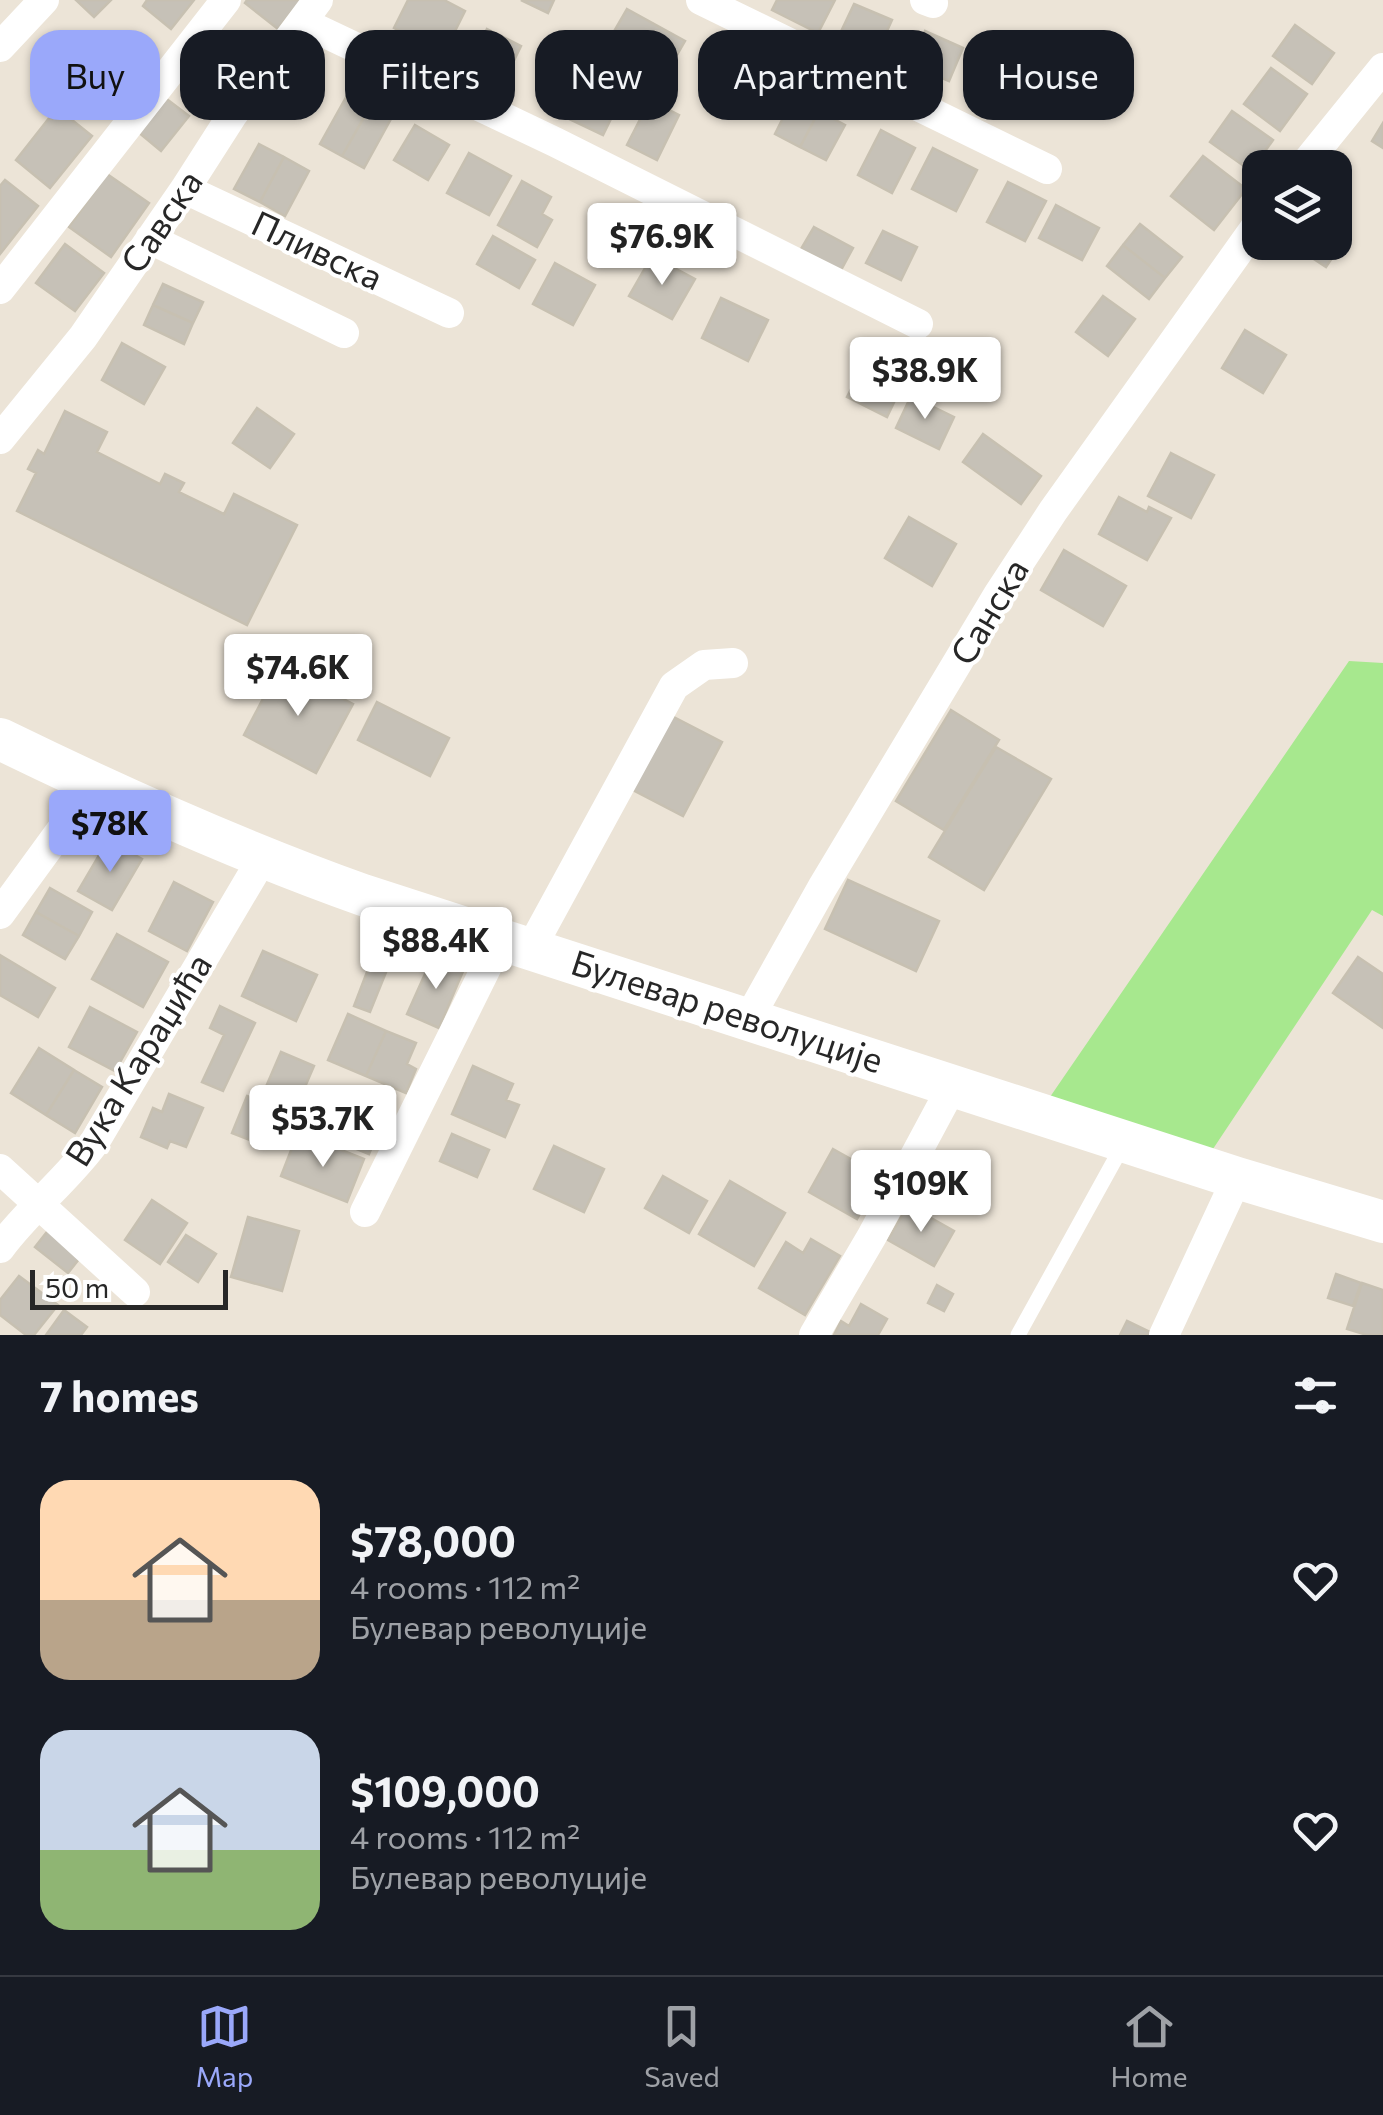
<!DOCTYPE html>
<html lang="en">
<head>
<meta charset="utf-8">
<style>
  :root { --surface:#171b24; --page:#20242c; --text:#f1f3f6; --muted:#9ea1a6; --line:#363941; --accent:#9aa8fa }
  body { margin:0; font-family:Commissioner,sans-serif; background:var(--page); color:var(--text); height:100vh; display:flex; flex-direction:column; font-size:38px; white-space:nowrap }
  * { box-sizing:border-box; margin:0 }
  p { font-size:32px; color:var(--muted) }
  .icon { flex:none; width:55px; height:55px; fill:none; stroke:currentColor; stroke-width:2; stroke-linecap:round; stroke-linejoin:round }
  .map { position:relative; height:1335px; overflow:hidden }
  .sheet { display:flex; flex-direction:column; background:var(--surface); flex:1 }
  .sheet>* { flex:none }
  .guide { position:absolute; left:30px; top:30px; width:1325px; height:90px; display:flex; gap:20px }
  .controls { position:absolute; left:1242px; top:150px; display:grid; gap:20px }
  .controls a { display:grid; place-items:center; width:110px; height:110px; border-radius:20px; background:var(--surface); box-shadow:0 2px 8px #0004; font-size:50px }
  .scale { position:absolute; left:30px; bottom:25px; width:198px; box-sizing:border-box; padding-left:10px; border:5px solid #272727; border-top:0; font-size:28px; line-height:35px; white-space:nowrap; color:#272727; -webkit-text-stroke:8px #fff; paint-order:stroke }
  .price { position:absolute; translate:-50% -85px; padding:0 22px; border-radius:10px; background:#fff; color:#222; font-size:32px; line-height:65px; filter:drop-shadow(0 2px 5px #0008) }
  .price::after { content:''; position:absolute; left:50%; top:60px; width:30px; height:22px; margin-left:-15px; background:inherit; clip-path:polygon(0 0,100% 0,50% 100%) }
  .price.on { background:var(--accent); color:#111 }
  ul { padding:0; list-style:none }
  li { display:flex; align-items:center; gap:30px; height:250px; padding:0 40px }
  li span { display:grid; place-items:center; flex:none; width:280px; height:200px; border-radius:30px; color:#555 }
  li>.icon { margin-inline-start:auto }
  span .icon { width:120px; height:120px; fill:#fffc; stroke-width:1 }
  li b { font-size:42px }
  h2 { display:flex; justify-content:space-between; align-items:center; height:120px; padding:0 40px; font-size:42px }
  .chip { padding:0 35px; border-radius:30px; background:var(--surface); box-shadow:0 2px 8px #0004; font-size:35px; line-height:90px }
  .chip.on { background:var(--accent); color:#111 }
  .dock { display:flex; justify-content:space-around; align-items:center; height:140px; border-top:2px solid var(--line); background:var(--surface); font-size:28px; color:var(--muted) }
  .dock a { display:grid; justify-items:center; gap:5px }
  .dock .on { color:var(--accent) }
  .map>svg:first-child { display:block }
  .green { fill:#a7e88e }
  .building { fill:#c6c1b7; stroke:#c7c0b1; stroke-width:2.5 }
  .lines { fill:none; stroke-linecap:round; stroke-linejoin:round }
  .service { stroke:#fff; stroke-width:15 }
  .minor { stroke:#fff; stroke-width:30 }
  .secondary { stroke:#fff; stroke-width:42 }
  .labels { text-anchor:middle; stroke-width:8; stroke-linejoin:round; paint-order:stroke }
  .street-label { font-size:35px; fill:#272727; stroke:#fff }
</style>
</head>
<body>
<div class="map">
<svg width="1383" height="1335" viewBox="0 0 1383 1335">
  <rect width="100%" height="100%" fill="#ece4d7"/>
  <path class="green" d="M1349 661 1383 663V916L1372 910 1201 1167 1039 1113Z"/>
  <path class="building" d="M76 0H111L94 17Z
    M147 0H194L171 29 143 6Z
    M247 0H301L278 29 245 3Z
    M408 0H444L465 11 444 53 394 28Z
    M521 0H554L548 13Z
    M777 0H835L818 33 772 10Z
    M854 4 892 20 876 55 838 38Z
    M627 9 685 41 663 79 605 47Z
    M1295 25 1334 53 1312 84 1273 56Z
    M487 29 521 46 500 89 472 75 478 62 472 59Z
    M925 31 963 48 949 81 910 64Z
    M106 43 140 72 110 107 76 77Z
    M217 49 241 64 226 87 203 72Z
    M1271 68 1307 94 1280 131 1244 104Z
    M590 73 625 90 603 135 569 119Z
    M349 92 371 105 342 156 320 144Z
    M164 97 189 116 161 151 137 131Z
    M793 98 819 111 800 147 775 134Z
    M650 100 679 115 657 160 627 145Z
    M371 105 392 117 364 168 342 156Z
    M57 108 92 136 50 188 16 160Z
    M819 111 845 125 826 160 800 147Z
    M1232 111 1273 140 1251 171 1210 142Z
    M1383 123V148L1372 141Z
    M415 125 449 145 428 180 394 160Z
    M881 130 915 148 892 193 858 175Z
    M259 144 284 157 260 202 234 189Z
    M933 148 977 170 956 211 912 189Z
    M469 153 511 176 489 215 447 193Z
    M1203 156 1246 189 1214 230 1171 196Z
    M284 157 309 171 285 216 260 202Z
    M107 174 149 203 111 257 69 227Z
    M5 180 38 206 0 254V186Z
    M522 181 551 197 542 214 552 220 537 247 498 225Z
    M1008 182 1046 201 1025 241 987 222Z
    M1056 205 1099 228 1082 260 1039 238Z
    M1140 224 1182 257 1165 278 1123 245Z
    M814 227 853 248 841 270 801 249Z
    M1335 230 1346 237 1326 267 1291 244 1335 242Z
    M883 231 917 247 901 280 866 263Z
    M493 236 535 260 519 288 477 264Z
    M65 244 104 273 75 311 36 283Z
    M1123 245 1165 278 1149 299 1107 266Z
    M652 256 695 279 672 319 629 296Z
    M555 263 595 285 573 325 533 304Z
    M163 284 203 302 193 323 153 305Z
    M1103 296 1135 319 1108 356 1076 332Z
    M721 298 768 320 748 361 702 338Z
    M153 305 193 323 184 344 144 325Z
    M1245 330 1286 355 1263 393 1222 368Z
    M122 343 165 367 144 404 102 380Z
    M866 360 905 379 887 417 847 397Z
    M911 396 954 417 939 449 896 428Z
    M257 408 294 434 270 468 233 443Z
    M65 411 107 432 97 452 160 484 165 474 184 483 179 492 224 514 234 494 297 525 247 625 17 511 36 473 28 469 38 450 44 454Z
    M983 434 1041 476 1021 504 963 462Z
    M1171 453 1214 475 1191 518 1148 496Z
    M1119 497 1147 512 1149 507 1171 518 1147 560 1099 534Z
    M909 517 956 544 932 586 885 558Z
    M1064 550 1126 586 1103 626 1041 590Z
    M280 666 353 704 316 773 244 735Z
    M377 702 449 738 430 776 358 740Z
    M951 710 999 740 944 830 896 801Z
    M666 713 722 742 683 816 627 787Z
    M996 747 1051 779 984 890 929 857Z
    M108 840 142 859 112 910 78 891Z
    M848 880 939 921 916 971 825 929Z
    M174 882 213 902 187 951 149 931Z
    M50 888 92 912 79 936 36 912Z
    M36 912 79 936 65 959 23 935Z
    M117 934 168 962 143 1007 92 979Z
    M380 938 397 945 370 1012 354 1006Z
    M263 951 317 975 296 1021 242 996Z
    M0 955 55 988 38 1017 0 995Z
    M433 956 464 969 439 1028 407 1014Z
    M1358 957 1383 974V1028L1333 993Z
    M220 1006 255 1023 223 1091 202 1082 224 1035 210 1028Z
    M90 1007 137 1032 115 1071 69 1047Z
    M348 1014 386 1031 366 1076 328 1060Z
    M386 1031 416 1043 407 1064 416 1069 406 1093 366 1076Z
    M39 1048 74 1070 46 1115 11 1093Z
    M281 1052 314 1066 295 1110 262 1096Z
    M473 1066 513 1084 506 1100 519 1105 505 1137 452 1114Z
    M74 1070 102 1087 75 1133 46 1115Z
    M330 1090 386 1113 369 1154 313 1131Z
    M169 1094 203 1108 186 1147 170 1141 167 1148 141 1137 153 1108 162 1112Z
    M247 1096 281 1109 265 1146 232 1133Z
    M452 1134 489 1150 477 1177 440 1161Z
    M295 1140 326 1152 329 1145 364 1159 347 1202 281 1176Z
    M554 1146 604 1169 584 1212 534 1189Z
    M833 1149 881 1176 857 1219 809 1192Z
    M663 1176 707 1201 689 1233 645 1208Z
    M730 1181 785 1213 754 1266 699 1234Z
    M152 1200 187 1223 160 1264 125 1240Z
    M908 1205 954 1231 934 1266 888 1240Z
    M248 1217 299 1231 282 1291 231 1277Z
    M50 1228 83 1254 68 1273 35 1247Z
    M186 1235 216 1254 198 1282 168 1262Z
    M811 1239 840 1256 805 1315 759 1288 786 1242 803 1253Z
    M1336 1274 1361 1283 1353 1306 1328 1298Z
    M19 1276 58 1305 34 1335H26L0 1315V1300Z
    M1362 1283 1383 1290V1335H1367L1347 1329Z
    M937 1285 953 1294 944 1311 928 1303Z
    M861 1304 887 1319 878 1335H834L841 1321 849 1326Z
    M64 1310 87 1327 81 1335H46Z
    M1127 1321 1156 1335H1120Z"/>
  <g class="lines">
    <path class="service" d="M1018 1335 1123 1145"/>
    <path class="minor" d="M701 0 1047 169
      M925 0 933 3
      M302 22 555 142 918 324
      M0 47 44 0
      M1302 168 1383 68
      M185 189 449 313
      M150 239 344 333
      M0 289 226 0
      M0 439 83 337 185 189 233 114 318 0
      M0 914 94 785
      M530 950 674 686 704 665 733 663
      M748 1020 822 888 998 595 1053 511 1260 221
      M0 1169 135 1292
      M365 1212 500 940
      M0 1248C28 1210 66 1181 94 1143L262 859
      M814 1335 872 1236 953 1085
      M1164 1335 1237 1178"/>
    <path class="secondary" d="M0 739C119 797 239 851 363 895L1237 1178 1383 1222"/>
  </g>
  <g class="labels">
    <g class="street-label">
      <text transform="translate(162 222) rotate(-56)" y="12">Савска</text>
      <text transform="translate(317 251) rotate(25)" y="12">Пливска</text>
      <text transform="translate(990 612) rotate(-59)" y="12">Санска</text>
      <text transform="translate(727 1012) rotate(18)" y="12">Булевар револуције</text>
      <text transform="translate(139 1060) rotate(-58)" y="12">Вука Караџића</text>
    </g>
  </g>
</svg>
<div class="controls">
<a><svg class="icon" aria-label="layers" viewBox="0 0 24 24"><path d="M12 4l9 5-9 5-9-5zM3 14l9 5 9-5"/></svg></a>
</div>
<div class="scale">50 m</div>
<b class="price" style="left:662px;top:288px">$76.9K</b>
<b class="price" style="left:925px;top:422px">$38.9K</b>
<b class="price" style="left:298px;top:719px">$74.6K</b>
<b class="price on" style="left:110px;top:875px">$78K</b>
<b class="price" style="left:436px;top:992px">$88.4K</b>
<b class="price" style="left:323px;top:1170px">$53.7K</b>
<b class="price" style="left:921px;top:1235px">$109K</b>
<div class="guide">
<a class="chip on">Buy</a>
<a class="chip">Rent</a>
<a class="chip">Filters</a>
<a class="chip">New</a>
<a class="chip">Apartment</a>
<a class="chip">House</a>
</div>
</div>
<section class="sheet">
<h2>7 homes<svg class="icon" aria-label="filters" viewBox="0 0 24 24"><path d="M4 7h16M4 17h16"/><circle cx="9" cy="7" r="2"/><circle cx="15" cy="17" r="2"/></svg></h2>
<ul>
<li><span style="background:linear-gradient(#ffd9b3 60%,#b9a48a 0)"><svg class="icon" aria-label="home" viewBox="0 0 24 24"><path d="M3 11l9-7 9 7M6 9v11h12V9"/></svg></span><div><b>$78,000</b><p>4 rooms · 112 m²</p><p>Булевар револуције</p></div><svg class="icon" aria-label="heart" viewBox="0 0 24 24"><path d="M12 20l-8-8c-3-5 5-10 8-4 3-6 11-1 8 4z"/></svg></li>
<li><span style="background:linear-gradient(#c9d6e8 60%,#8fb573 0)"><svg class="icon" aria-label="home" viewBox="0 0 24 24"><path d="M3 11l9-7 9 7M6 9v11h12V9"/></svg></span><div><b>$109,000</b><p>4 rooms · 112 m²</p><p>Булевар револуције</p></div><svg class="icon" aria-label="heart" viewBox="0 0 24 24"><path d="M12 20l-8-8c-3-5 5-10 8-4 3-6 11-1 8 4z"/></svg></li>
</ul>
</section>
<nav class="dock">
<a class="on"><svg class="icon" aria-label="map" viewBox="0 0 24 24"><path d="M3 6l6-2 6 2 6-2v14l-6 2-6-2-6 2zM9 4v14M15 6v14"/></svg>Map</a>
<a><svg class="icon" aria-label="saved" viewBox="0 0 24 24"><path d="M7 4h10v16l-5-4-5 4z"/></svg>Saved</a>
<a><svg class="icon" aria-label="home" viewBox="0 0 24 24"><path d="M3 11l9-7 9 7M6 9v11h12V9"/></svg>Home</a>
</nav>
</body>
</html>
